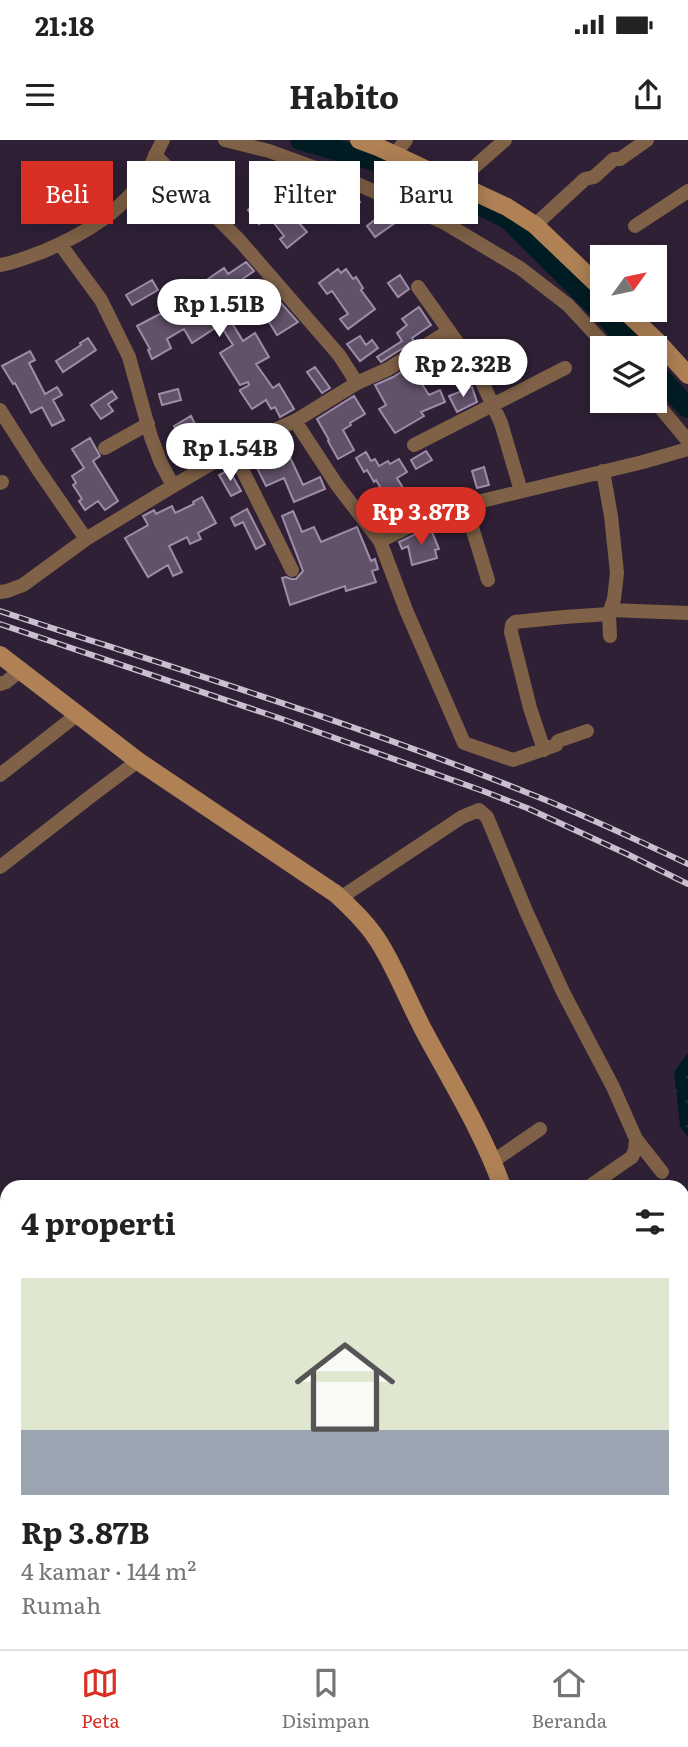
<!DOCTYPE html>
<html lang="id">
<head>
<meta charset="utf-8">
<style>
  :root { --surface:#fff; --page:#f6f6f6; --text:#222; --muted:#767676; --line:#e0e0e0; --accent:#d93025 }
  body { margin:0; font-family:Literata,serif; background:var(--page); color:var(--text); height:100vh; display:flex; flex-direction:column; font-size:26px; white-space:nowrap }
  * { box-sizing:border-box; margin:0 }
  p { font-size:23px; color:var(--muted) }
  .icon { flex:none; width:38px; height:38px; fill:none; stroke:currentColor; stroke-width:2; stroke-linecap:round; stroke-linejoin:round }
  .map { position:relative; flex:1; overflow:hidden }
  .drawer { position:absolute; left:0px; top:1040px; width:690px; height:471px; display:flex; flex-direction:column; background:var(--surface); border-radius:21px 21px 0 0; box-shadow:0 4px 18px #0003 }
  .drawer>* { flex:none }
  .guide { position:absolute; left:21px; top:21px; width:648px; height:63px; display:flex; gap:14px }
  .needle { width:46px; rotate:57deg }
  .controls { position:absolute; left:590px; top:105px; display:grid; gap:14px }
  .controls a { display:grid; place-items:center; width:77px; height:77px; border-radius:0px; background:var(--surface); box-shadow:0 4px 18px #0003; font-size:35px }
  .price { position:absolute; translate:-50% -60px; padding:0 16px; border-radius:24px; background:#fff; color:#222; font-size:23px; line-height:46px; filter:drop-shadow(0 2px 4px #0008) }
  .price::after { content:''; position:absolute; left:50%; top:42px; width:21px; height:16px; margin-left:-10px; background:inherit; clip-path:polygon(0 0,100% 0,50% 100%) }
  .price.on { background:var(--accent); color:#fff }
  ul { padding:0; list-style:none }
  li { display:grid; align-content:center; gap:14px; height:371px; padding:0 21px }
  li span { display:grid; place-items:center; height:217px; border-radius:0px; color:#555 }
  li>.icon { margin-inline-start:auto }
  span .icon { width:126px; height:126px; fill:#fffc; stroke-width:1 }
  li b { font-size:30px }
  h2 { display:flex; justify-content:space-between; align-items:center; height:84px; padding:0 21px; font-size:30px }
  .chip { padding:0 24px; border-radius:0px; background:var(--surface); box-shadow:0 4px 18px #0003; font-size:24px; line-height:63px }
  .chip.on { background:var(--accent); color:#fff }
  .status { display:flex; justify-content:space-between; align-items:center; height:49px; padding:0 35px; background:var(--surface); direction:ltr }
  .status svg { height:19px; fill:currentColor }
  header { display:flex; justify-content:space-between; align-items:center; height:91px; padding:0 21px; background:var(--surface); font-size:32px; font-weight:700 }
  .tab-bar { display:flex; justify-content:space-around; align-items:center; height:98px; border-top:2px solid var(--line); background:var(--surface); font-size:19px; color:var(--muted) }
  .tab-bar a { display:grid; justify-items:center; gap:4px }
  .tab-bar .on { color:var(--accent) }
  .map>svg:first-child { display:block }
  .water { fill:url(#water-ripples) }
  .lines { fill:none; stroke-linecap:round; stroke-linejoin:round }
  .river { stroke:#001c23; stroke-width:21 }
  .building { fill:#615169; stroke:#9f8da8; stroke-width:2 }
  .street { stroke:#7e6146; stroke-width:14 }
  .secondary { stroke:#af8155; stroke-width:18 }
  .rail-casing { stroke:#c9bfcf; stroke-width:6 }
  .rail { stroke:#2f2036; stroke-width:3.5; stroke-dasharray:10; stroke-linecap:butt }
</style>
</head>
<body>
<div class="status"><b>21:18</b><svg viewBox="0 0 49 12"><path d="M0 12V9h3v3zM5 12V6h3v6zM10 12V3h3v9zM15 12V0h3v12zM26 1h20v11H26zM47 4h2v5h-2z"/></svg></div>
<header><svg class="icon" aria-label="menu" viewBox="0 0 24 24"><path d="M4 6h16M4 12h16M4 18h16"/></svg>Habito<svg class="icon" aria-label="share" viewBox="0 0 24 24"><path d="M12 15V3M7 8l5-5 5 5M5 13v7h14v-7"/></svg></header>
<div class="map">
<svg width="688" height="1509" viewBox="0 0 688 1509">
  <defs>
    <pattern id="water-ripples" width="26" height="14" patternUnits="userSpaceOnUse" patternTransform="scale(1.75)"><rect width="26" height="14" fill="#001c23"/><path d="M2 4q2-2 4 0t4 0M15 11q2-2 4 0t4 0" fill="none" stroke="#253c43"/></pattern>
  </defs>
  <rect width="100%" height="100%" fill="#2f2036"/>
  <path class="water" d="M688 912V997L680 986 674 932Z"/>
  <g class="lines">
    <path class="river" d="M301 0 411 31 507 78 606 176 634 208
      M654 231 688 268"/>
  </g>
  <path class="building" d="M312 37 330 43 333 48 336 46 353 53 360 62 343 75 333 62 330 64 327 60 299 83 307 92 287 108 280 99 284 96 274 83 313 51 306 41Z
    M262 57 274 73 259 84 248 70Z
    M392 71 399 80 375 97 367 86 377 78 379 80Z
    M246 122 254 131 208 163 218 181 227 175 243 201 255 193 269 217 256 224 273 248 279 244 294 269 280 277 275 267 271 269 266 260 252 269 240 251V250L249 245 248 242 240 245 220 213 233 205 220 185 192 203 184 189 167 199 171 208 152 219 148 210 150 209 137 186 213 146 208 139 224 128 228 134Z
    M338 129 341 133 346 129 353 139 356 137 363 148 361 150 375 169 348 189 340 179 348 174 332 151 327 154 319 143Z
    M400 135 409 149 398 157 388 143Z
    M152 140 158 150 132 165 126 155Z
    M272 153 298 182 277 195 263 172 257 176 250 166Z
    M419 167 431 185 412 198 414 201 381 222 377 217 402 201 397 193 407 185 402 179Z
    M360 196 366 205 372 200 378 208 360 221 347 204Z
    M88 198 96 210 63 232 56 221 78 207 81 205 80 203Z
    M30 211 35 220 29 223 45 254 57 247 62 255 53 260 64 280 52 286 42 267 31 273 15 243 13 244 2 226Z
    M433 212 442 226 420 241 429 255 440 250 445 262 421 272 424 276 395 293 379 269 386 265 375 245 393 237Z
    M315 227 330 248 322 253 307 232Z
    M472 247 477 262 457 272 449 256Z
    M178 249 181 260 162 265 159 254Z
    M112 251 117 258 108 264 113 271 101 279 91 265Z
    M354 256 365 274 350 283 351 285 343 290 354 310 338 319 328 301 329 300 317 279Z
    M191 276 199 292 201 291 207 302 189 313 174 286Z
    M90 298 100 316 93 321 118 361 105 370 98 361 85 370 79 361 82 359 73 345 76 343 72 336 84 328 72 309Z
    M281 298 303 345 320 337 325 349 294 362 284 338 266 346 253 320 276 308 273 301Z
    M426 311 432 320 416 329 411 320Z
    M366 312 371 321 375 319 379 326 388 321 390 324 399 319 407 332 397 338 411 361 415 359 420 370 400 380 391 361 389 362 376 340 374 342 367 330 364 332 356 318Z
    M484 327 489 345 477 348 472 331Z
    M229 330 241 351 231 356 219 335Z
    M202 357 216 383 198 393 201 399 190 404 187 397 169 406 182 432 173 436 168 425 148 437 125 398 148 385 143 376 154 370 156 374 172 366 175 373 194 364 193 362Z
    M247 369 265 404 256 409 243 382 235 386 231 378Z
    M293 371 302 392 314 387 321 402 357 387 371 421 375 419 378 429 372 431 376 442 346 451 345 446 290 465 282 438 286 437 291 439H296L303 431 282 376Z
    M430 387 439 409 435 410 437 418 412 425 408 406 402 409 399 402Z"/>
  <g class="lines">
    <path class="street" d="M225 0 269 11 346 39 443 82 520 128 568 165 608 208
      M395 14 406 0
      M155 15 240 101 339 215 357 243
      M456 43 505 0
      M535 85 585 39 594 37 614 19H620L647 0
      M635 86 688 51
      M60 104 101 160 129 217 151 297 161 323 173 346
      M0 125C15 123 27 117 42 112 82 95 122 73 146 34 152 24 157 11 163 0
      M418 147 476 229 501 283 521 351
      M654 260 688 301
      M0 270 37 328 86 399
      M295 281 337 345 380 401 406 470 464 603 513 620 556 605 558 601 587 591
      M414 305 565 228
      M105 308 148 284
      M233 311 292 430
      M603 331 611 376 617 433 614 459 609 474 610 496
      M0 343 2 342
      M465 364 488 440
      M380 401 440 371 643 322 688 309
      M0 452 7 451 23 445 86 399 173 346 250 301 295 281 357 243 388 229 449 191
      M610 470 688 473
      M0 544 6 542 21 530
      M544 610 530 568 511 492 512 485 515 482 564 477 609 474
      M0 635 78 574
      M0 727 95 653 138 621
      M340 758 462 677 479 670 487 677 526 771 563 852 613 947 636 999 635 1010 632 1017 590 1046
      M636 999 662 1032
      M492 1022 540 989
      M682 1169 688 1177
      M682 1242 688 1239
      M0 1491 9 1509
      M191 1509 202 1503"/>
    <path class="secondary" d="M359 0 378 7 507 67 535 85 602 149
      M624 170 657 201 688 235
      M0 515 138 621 336 754C353 770 370 786 382 807 398 834 410 865 425 893 452 943 483 993 502 1046
      M682 1342 688 1348"/>
    <g class="rail-casing">
      <path id="rail" d="M0 471C177 529 355 583 528 653 582 674 635 699 688 724
        M0 484 279 578 483 651 527 668 627 714 688 744"/>
    </g>
    <use href="#rail" class="rail"/>
  </g>
</svg>
<div class="controls">
<a><svg class="needle" viewBox="-14 -14 28 28"><path d="M0-13l5 13h-10z" fill="#e53935"/><path d="M0 13l5-13h-10z" fill="#767676"/></svg></a>
<a><svg class="icon" aria-label="layers" viewBox="0 0 24 24"><path d="M12 4l9 5-9 5-9-5zM3 14l9 5 9-5"/></svg></a>
</div>
<b class="price" style="left:219px;top:199px">Rp 1.51B</b>
<b class="price" style="left:463px;top:259px">Rp 2.32B</b>
<b class="price" style="left:230px;top:343px">Rp 1.54B</b>
<b class="price on" style="left:421px;top:407px">Rp 3.87B</b>
<div class="guide">
<a class="chip on">Beli</a>
<a class="chip">Sewa</a>
<a class="chip">Filter</a>
<a class="chip">Baru</a>
</div>
<section class="drawer">
<h2>4 properti<svg class="icon" aria-label="filters" viewBox="0 0 24 24"><path d="M4 7h16M4 17h16"/><circle cx="9" cy="7" r="2"/><circle cx="15" cy="17" r="2"/></svg></h2>
<ul>
<li><span style="background:linear-gradient(#dfe7d0 70%,#9aa5b1 0)"><svg class="icon" aria-label="home" viewBox="0 0 24 24"><path d="M3 11l9-7 9 7M6 9v11h12V9"/></svg></span><div><b>Rp 3.87B</b><p>4 kamar · 144 m²</p><p>Rumah</p></div></li>
</ul>
</section>
</div>
<nav class="tab-bar">
<a class="on"><svg class="icon" aria-label="map" viewBox="0 0 24 24"><path d="M3 6l6-2 6 2 6-2v14l-6 2-6-2-6 2zM9 4v14M15 6v14"/></svg>Peta</a>
<a><svg class="icon" aria-label="saved" viewBox="0 0 24 24"><path d="M7 4h10v16l-5-4-5 4z"/></svg>Disimpan</a>
<a><svg class="icon" aria-label="home" viewBox="0 0 24 24"><path d="M3 11l9-7 9 7M6 9v11h12V9"/></svg>Beranda</a>
</nav>
</body>
</html>
